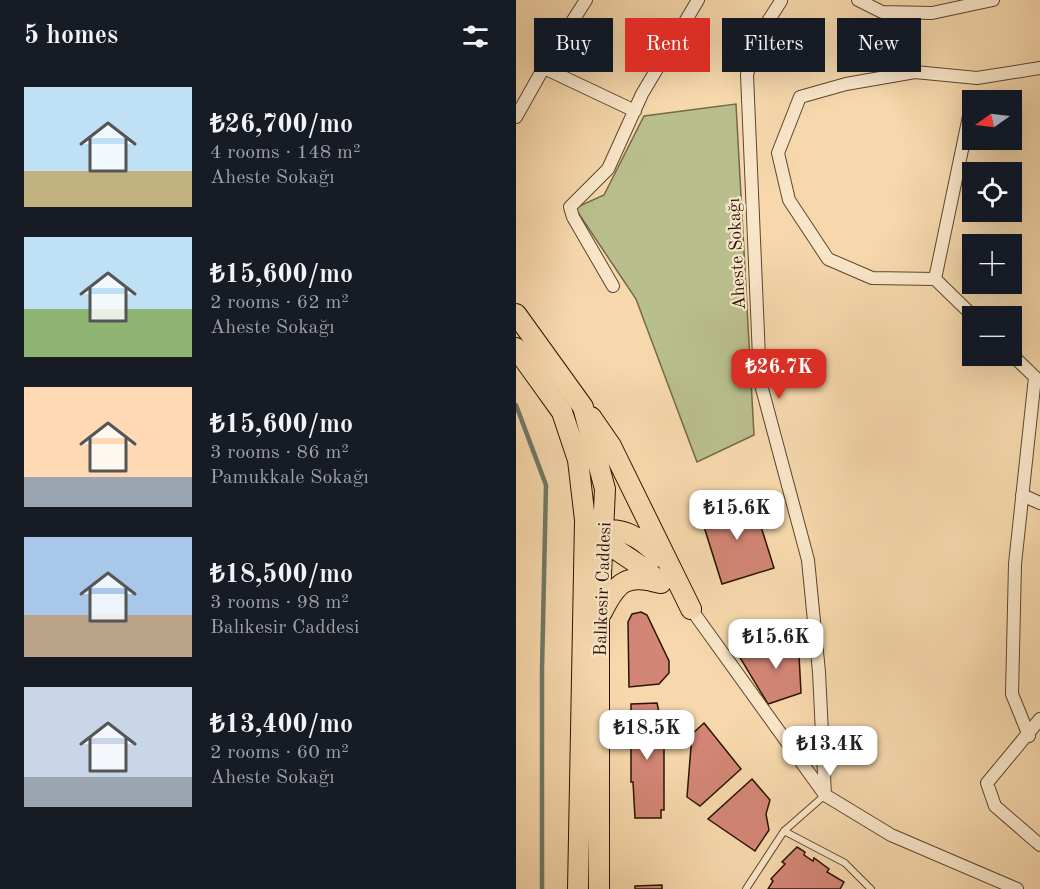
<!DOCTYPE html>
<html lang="en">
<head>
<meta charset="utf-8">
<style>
  :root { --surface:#171b24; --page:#20242c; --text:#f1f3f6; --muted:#9ea1a6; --accent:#d93025 }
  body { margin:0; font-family:"Old Standard TT",serif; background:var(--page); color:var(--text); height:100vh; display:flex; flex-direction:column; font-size:22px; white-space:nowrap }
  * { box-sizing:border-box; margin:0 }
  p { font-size:20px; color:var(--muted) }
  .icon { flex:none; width:33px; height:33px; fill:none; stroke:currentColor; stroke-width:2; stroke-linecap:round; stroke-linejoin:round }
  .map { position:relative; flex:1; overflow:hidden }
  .side { display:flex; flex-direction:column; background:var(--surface); width:516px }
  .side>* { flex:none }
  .top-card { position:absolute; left:18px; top:18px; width:416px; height:54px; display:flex; gap:12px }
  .needle { width:39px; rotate:256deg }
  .tools { position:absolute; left:446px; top:90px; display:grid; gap:12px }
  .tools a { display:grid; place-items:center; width:60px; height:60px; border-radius:0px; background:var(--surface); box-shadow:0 6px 24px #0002; font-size:30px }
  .price { position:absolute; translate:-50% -51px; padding:0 14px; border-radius:12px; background:#fff; color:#222; font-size:20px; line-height:39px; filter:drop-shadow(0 2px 3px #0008) }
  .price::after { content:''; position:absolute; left:50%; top:36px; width:18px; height:14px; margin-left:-9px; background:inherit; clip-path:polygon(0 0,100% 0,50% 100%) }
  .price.on { background:var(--accent); color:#fff }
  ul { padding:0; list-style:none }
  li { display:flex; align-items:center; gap:18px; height:150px; padding:0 24px }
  li span { display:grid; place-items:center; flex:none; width:168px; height:120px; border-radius:0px; color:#555 }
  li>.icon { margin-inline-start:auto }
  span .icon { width:72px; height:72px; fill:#fffc; stroke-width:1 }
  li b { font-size:26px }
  h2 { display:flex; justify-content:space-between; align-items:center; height:72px; padding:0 24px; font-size:26px }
  .chip { padding:0 21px; border-radius:0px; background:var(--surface); box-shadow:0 6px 24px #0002; font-size:21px; line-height:54px }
  .chip.on { background:var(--accent); color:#fff }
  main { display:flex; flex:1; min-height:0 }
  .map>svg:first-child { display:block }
  .green { fill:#b9bf8c; stroke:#726a48; stroke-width:1.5 }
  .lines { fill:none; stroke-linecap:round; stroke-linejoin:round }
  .stream { stroke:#6f7867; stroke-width:4.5 }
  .building { fill:#d38676; stroke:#2a1403; stroke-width:1.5 }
  .lane-casing { stroke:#5d452d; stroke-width:8 }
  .street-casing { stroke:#5d452d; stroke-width:14 }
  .primary-casing { stroke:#2a1403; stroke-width:22 }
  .lane { stroke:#f9e6c9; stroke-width:6 }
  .street { stroke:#f9e6c9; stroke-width:12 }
  .primary { stroke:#f6d8ac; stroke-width:20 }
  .labels { text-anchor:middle; stroke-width:4.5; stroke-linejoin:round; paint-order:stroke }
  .street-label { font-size:18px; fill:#2a1403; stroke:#f9e6c9 }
</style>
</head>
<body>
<main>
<section class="side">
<h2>5 homes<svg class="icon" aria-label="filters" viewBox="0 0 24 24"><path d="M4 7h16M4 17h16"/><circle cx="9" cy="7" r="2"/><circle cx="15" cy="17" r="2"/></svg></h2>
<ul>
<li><span style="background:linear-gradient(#bfe0f5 70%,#c2b280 0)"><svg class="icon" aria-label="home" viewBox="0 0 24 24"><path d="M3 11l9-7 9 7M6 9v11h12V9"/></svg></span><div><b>₺26,700/mo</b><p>4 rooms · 148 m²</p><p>Aheste Sokağı</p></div></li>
<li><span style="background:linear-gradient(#bfe0f5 60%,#8fb573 0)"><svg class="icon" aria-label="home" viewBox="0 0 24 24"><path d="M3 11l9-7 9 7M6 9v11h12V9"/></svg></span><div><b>₺15,600/mo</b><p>2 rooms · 62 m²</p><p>Aheste Sokağı</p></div></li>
<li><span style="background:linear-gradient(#ffd9b3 75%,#9aa5b1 0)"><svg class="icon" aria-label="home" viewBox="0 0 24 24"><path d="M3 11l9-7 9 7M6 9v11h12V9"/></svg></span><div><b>₺15,600/mo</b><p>3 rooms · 86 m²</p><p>Pamukkale Sokağı</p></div></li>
<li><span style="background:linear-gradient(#a9c7e8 65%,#b9a48a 0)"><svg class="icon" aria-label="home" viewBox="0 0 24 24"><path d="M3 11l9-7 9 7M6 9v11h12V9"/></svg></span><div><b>₺18,500/mo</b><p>3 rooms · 98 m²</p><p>Balıkesir Caddesi</p></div></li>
<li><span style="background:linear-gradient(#c9d6e8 75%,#9aa5b1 0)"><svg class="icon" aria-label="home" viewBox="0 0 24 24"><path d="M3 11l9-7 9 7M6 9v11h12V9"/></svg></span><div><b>₺13,400/mo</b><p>2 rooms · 60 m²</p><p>Aheste Sokağı</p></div></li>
</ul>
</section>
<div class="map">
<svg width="524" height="889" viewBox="0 0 524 889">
  <rect width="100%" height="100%" fill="#f6d8ac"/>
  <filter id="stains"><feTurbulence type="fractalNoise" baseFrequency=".00333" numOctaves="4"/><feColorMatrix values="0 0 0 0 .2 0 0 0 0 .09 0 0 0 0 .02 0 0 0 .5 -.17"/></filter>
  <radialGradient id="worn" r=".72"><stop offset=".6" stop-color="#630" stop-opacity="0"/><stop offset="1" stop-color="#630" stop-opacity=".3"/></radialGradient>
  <path class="green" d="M220 104 238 435 181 462 120 299 59 208 88 195 128 116Z"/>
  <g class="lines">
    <path class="stream" d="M0 405 30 485 26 670V889"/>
  </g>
  <path class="building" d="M236 498 258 568 206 584 184 514Z
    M125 612 131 615 153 661V673L143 684 113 687 112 622 116 614Z
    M282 636 285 693 252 704 223 656Z
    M141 703 148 736V810H145V818H119L117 782H115V704Z
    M188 723 225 769 184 806 171 797 176 734Z
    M236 779 254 800 250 814 253 830 239 851 192 819Z
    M281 847 289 852 288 855 297 861 298 858 313 869 311 872 328 882 324 889H252L257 881 255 879 269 864 266 862Z
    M146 885V889H119V886Z"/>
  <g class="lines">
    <g class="lane-casing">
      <path id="lane" d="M268 831 329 863 355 889
        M230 889 268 831 309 795"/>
    </g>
    <g class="street-casing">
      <path id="street" d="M342 0 366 12 416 13 477 0
        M265 1 240 40 231 75 244 381 292 560 303 672 309 795
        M28 68 119 111
        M0 117 36 53 70 0
        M419 279 456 102
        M97 286 57 217 54 207 92 169 126 94 182 0
        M457 316 419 279 356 278 312 259 273 200 262 153 284 97 330 84 399 72 461 78 524 68
        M495 354 519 377 499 564 496 694 513 736
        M506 495 524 503
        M175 609 309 795 375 835 501 889
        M524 719 471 783 479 806 524 845"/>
    </g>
    <g class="primary-casing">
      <path id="primary" d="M0 314 67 407 89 489 83 617V889
        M0 348 46 412 62 460 69 520 62 889
        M75 417 95 446 175 609
        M78 534C104 523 125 538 144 557
        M80 536 126 567 145 583
        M86 612C101 582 110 573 144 583"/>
    </g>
    <use href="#lane" class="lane"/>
    <use href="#street" class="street"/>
    <use href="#primary" class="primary"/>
  </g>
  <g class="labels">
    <g class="street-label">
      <text transform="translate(220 254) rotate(-93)" y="6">Aheste Sokağı</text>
      <text transform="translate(86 589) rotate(-88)" y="6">Balıkesir Caddesi</text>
    </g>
  </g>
  <rect width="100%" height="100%" filter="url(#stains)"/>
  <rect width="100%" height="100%" fill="url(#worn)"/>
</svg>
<div class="tools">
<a><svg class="needle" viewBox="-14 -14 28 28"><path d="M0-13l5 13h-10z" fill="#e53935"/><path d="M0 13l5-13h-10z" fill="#9ea1a6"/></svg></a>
<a><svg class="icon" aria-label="locate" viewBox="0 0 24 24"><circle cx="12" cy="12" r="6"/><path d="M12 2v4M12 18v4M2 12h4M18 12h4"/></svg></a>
<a>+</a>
<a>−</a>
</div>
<b class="price on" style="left:263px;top:400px">₺26.7K</b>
<b class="price" style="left:221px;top:541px">₺15.6K</b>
<b class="price" style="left:260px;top:670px">₺15.6K</b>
<b class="price" style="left:131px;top:761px">₺18.5K</b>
<b class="price" style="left:314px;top:777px">₺13.4K</b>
<div class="top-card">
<a class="chip">Buy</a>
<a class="chip on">Rent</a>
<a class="chip">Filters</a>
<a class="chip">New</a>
</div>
</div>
</main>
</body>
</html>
